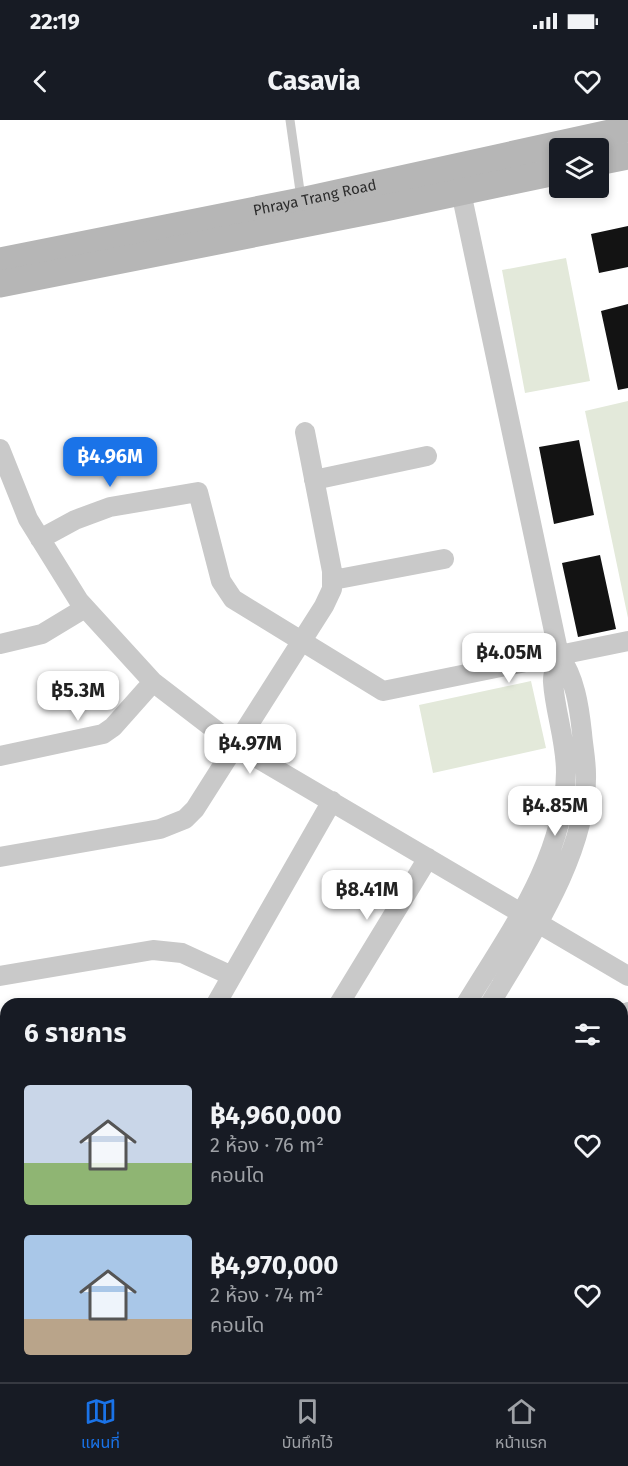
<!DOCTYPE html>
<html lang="th">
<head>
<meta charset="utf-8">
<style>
  :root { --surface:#171b24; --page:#242831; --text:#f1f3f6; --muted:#9ea1a6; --line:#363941; --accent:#1a73e8 }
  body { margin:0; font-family:"Fira Sans","Noto Sans Thai",sans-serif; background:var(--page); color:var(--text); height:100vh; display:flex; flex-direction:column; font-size:22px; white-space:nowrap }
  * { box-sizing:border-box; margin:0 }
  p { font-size:20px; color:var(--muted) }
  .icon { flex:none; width:33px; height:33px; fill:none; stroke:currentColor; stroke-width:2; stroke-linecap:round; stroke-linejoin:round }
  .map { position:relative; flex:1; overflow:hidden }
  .side { position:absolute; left:0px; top:878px; width:628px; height:386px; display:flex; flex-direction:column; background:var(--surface); border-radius:18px 18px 0 0; box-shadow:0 3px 9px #0003 }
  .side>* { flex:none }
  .tools { position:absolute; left:549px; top:18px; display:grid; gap:12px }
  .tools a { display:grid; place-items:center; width:60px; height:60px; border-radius:6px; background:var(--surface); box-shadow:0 3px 9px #0003; font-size:30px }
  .price { position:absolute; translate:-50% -51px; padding:0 14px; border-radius:12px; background:#fff; color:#222; font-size:20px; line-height:39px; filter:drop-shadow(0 2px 3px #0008) }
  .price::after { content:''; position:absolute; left:50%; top:36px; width:18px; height:14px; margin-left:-9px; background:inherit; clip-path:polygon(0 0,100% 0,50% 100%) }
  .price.selected { background:var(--accent); color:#fff }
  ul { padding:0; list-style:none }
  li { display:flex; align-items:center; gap:18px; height:150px; padding:0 24px }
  li span { display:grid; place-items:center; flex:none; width:168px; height:120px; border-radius:6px; color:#555 }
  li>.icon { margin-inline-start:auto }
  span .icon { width:72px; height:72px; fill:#fffc; stroke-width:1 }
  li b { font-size:26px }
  h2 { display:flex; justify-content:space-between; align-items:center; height:72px; padding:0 24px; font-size:26px }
  .status { display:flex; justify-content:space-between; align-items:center; height:42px; padding:0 30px; background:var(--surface); direction:ltr }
  .status svg { height:16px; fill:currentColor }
  header { display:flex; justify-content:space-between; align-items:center; height:78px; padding:0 24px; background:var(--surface); font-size:27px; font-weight:700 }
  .menu { display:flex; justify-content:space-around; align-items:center; height:84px; border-top:2px solid var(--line); background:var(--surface); font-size:16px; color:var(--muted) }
  .menu a { display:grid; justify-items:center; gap:3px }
  .menu .selected { color:var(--accent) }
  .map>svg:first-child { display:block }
  .green { fill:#e3e9da }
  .building { fill:#131313 }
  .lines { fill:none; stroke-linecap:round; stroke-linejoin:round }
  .service { stroke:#c9c9c9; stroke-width:9 }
  .minor { stroke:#c9c9c9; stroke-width:20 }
  .secondary { stroke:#b6b6b6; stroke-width:27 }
  .labels { text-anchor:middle; stroke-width:6; stroke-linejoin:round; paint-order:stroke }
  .street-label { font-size:15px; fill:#2c2c2c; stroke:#fff }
</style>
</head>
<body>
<div class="status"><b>22:19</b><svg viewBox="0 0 49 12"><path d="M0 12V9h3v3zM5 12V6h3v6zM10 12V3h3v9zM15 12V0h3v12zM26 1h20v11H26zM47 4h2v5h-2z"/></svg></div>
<header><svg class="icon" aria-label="back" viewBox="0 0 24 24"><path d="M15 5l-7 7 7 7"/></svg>Casavia<svg class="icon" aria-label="heart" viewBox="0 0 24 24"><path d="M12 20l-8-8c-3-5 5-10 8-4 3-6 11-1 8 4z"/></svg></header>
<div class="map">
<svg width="628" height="1262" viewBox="0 0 628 1262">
  <rect width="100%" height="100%" fill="#fff"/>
  <path class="green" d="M566 138 590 261 525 273 502 150Z
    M628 281V498L585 291Z
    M531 561 546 628 433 653 419 585Z"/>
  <path class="building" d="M628 106V147L599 153 591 114Z
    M628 184V268L618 270 601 191Z
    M579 320 594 395 554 404 539 327Z
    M600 435 616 509 578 517 562 443Z"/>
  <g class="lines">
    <path class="service" d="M290 0 301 78"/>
    <path class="minor" d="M461 72 559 535C575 558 579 585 582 613 583 626 586 640 586 654 588 733 529 818 490 884
      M0 329 28 399 79 481 153 562 235 625 628 856
      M314 360 427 336
      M40 419 75 400 110 387 198 372 221 461 233 479 383 571 628 521
      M333 460 444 439
      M0 524 42 514 85 488
      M0 636 103 614 113 607 153 562
      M0 737 160 709 185 699 195 689 324 486 332 469V451L305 312
      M0 856 153 830 182 833 232 856
      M216 884 332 681
      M339 884 428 738
      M466 884C509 813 565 738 566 652 566 621 555 592 553 562 552 554 557 543 559 535
      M622 901 628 892
      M0 967 6 966
      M0 1067H6
      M622 1127 628 1118
      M622 1162 628 1165
      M10 1257 11 1262
      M563 1257 571 1262
      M116 1262 119 1257
      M239 1262 242 1257
      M266 1262 269 1257
      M410 1262 412 1257"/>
    <g class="secondary">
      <path d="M598 42 628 36"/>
      <path id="s1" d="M0 141 301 81 628 9"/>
      <path d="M0 164 385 88 560 51"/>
    </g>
  </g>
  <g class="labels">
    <g class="street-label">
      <text dy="5" stroke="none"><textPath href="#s1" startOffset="321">Phraya Trang Road</textPath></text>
    </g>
  </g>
</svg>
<div class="tools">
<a><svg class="icon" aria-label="layers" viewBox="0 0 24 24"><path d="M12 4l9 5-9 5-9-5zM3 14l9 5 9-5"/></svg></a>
</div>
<b class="price selected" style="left:110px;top:368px">฿4.96M</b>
<b class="price" style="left:509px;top:564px">฿4.05M</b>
<b class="price" style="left:78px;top:602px">฿5.3M</b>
<b class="price" style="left:250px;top:655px">฿4.97M</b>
<b class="price" style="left:555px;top:717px">฿4.85M</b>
<b class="price" style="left:367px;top:801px">฿8.41M</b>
<section class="side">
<h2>6 รายการ<svg class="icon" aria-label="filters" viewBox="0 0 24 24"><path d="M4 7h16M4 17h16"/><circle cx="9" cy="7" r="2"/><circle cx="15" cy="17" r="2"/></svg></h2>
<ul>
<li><span style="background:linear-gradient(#c9d6e8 65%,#8fb573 0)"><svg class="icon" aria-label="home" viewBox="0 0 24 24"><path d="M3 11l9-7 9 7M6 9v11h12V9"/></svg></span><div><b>฿4,960,000</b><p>2 ห้อง · 76 m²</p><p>คอนโด</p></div><svg class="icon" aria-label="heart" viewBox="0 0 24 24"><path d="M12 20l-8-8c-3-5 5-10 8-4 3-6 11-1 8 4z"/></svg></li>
<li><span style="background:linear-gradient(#a9c7e8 70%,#b9a48a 0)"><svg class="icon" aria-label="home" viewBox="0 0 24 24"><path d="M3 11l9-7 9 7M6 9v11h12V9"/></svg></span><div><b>฿4,970,000</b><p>2 ห้อง · 74 m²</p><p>คอนโด</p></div><svg class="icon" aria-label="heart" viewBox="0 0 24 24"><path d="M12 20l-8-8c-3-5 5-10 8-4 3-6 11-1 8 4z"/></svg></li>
</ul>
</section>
</div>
<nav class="menu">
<a class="selected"><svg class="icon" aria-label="map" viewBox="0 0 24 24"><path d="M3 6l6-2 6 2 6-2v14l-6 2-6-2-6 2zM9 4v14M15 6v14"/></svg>แผนที่</a>
<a><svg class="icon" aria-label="saved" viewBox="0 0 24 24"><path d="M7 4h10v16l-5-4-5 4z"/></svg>บันทึกไว้</a>
<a><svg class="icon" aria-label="home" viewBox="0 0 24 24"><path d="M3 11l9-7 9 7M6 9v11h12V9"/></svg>หน้าแรก</a>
</nav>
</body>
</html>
